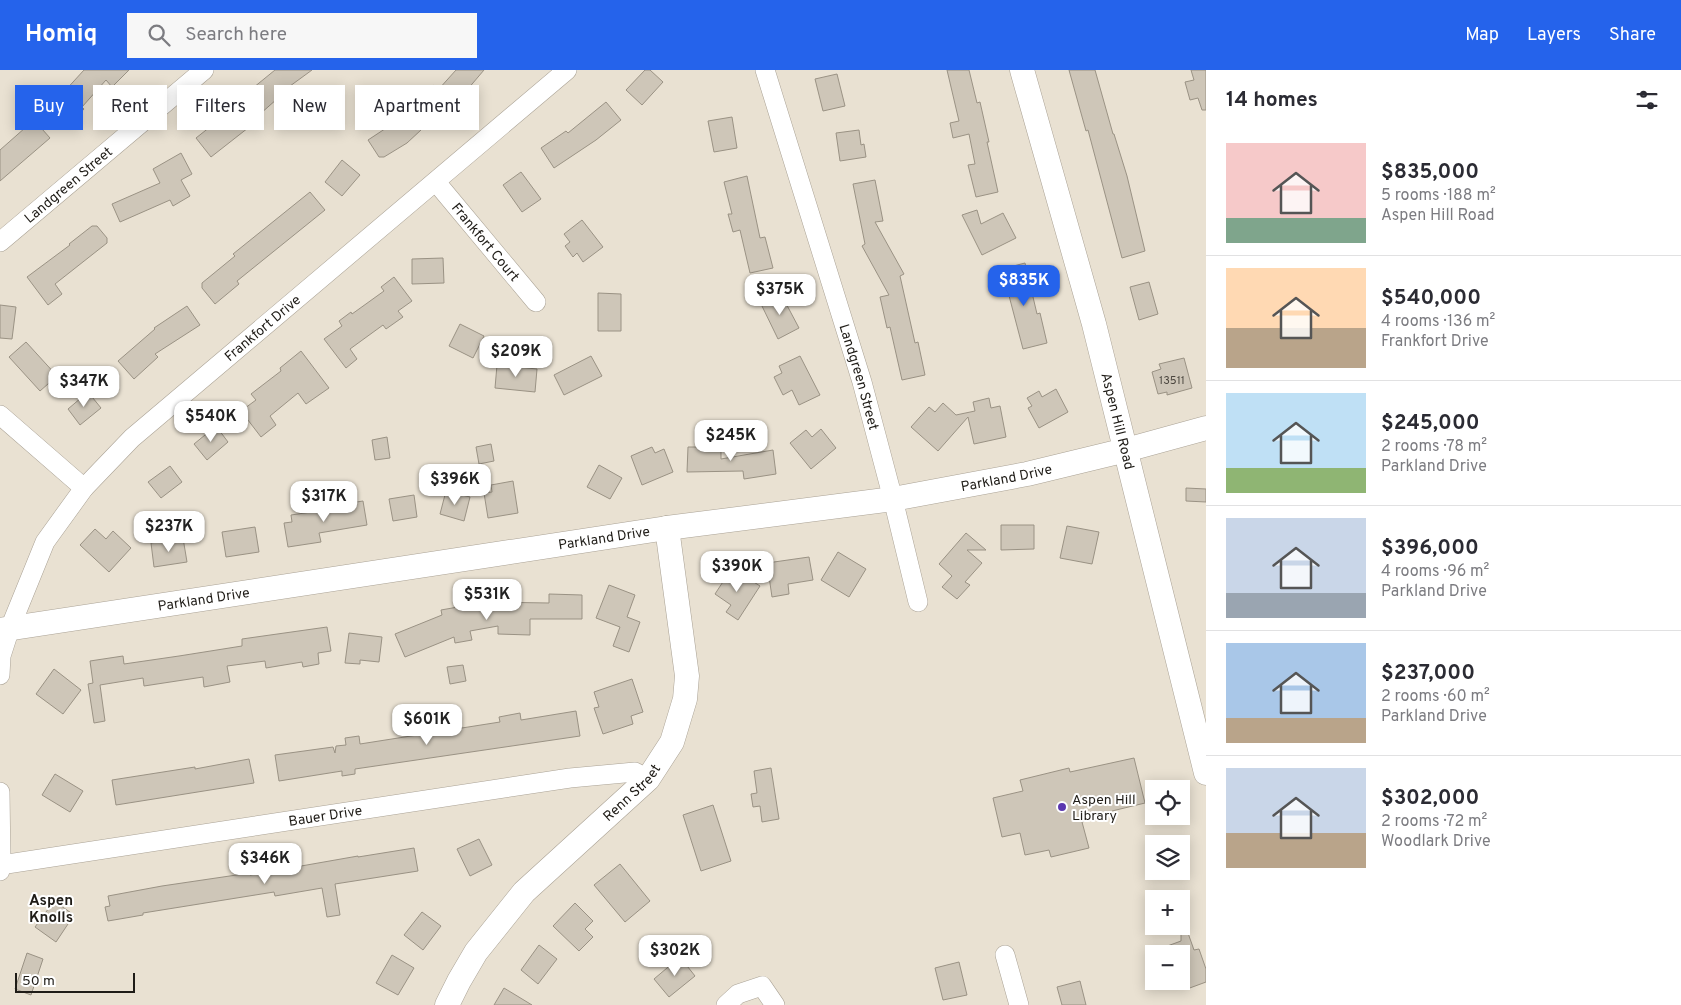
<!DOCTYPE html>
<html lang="en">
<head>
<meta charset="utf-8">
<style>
  :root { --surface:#fff; --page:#f7f7f7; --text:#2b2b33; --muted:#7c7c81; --line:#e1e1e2; --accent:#2563eb }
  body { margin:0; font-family:Overpass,sans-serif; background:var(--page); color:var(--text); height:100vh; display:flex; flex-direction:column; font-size:19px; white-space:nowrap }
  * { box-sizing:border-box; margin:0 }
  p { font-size:16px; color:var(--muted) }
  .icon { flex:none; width:28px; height:28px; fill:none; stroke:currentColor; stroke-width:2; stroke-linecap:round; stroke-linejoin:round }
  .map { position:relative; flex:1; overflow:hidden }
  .side { display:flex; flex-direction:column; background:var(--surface); width:475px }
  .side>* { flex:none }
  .hud { position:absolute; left:15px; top:15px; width:475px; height:45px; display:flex; gap:10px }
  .controls { position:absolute; left:1145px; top:710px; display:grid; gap:10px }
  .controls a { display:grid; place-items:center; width:45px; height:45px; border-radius:0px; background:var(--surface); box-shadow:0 2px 12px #0003; font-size:25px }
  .scale { position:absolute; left:15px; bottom:12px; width:120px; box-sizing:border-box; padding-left:5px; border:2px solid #1f1c17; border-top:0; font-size:14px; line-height:18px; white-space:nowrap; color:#1f1c17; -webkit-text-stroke:4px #fff; paint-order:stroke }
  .price { position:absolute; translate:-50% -42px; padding:0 11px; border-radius:10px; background:#fff; color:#222; font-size:16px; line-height:32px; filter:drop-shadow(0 1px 2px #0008) }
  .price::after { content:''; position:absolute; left:50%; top:30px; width:15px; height:11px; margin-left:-8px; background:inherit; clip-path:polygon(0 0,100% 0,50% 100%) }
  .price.active { background:var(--accent); color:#fff }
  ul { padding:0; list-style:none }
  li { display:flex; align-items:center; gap:15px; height:125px; padding:0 20px }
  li+li { border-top:1px solid var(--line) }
  li span { display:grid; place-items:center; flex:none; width:140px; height:100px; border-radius:0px; color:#555 }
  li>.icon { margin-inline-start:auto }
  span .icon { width:60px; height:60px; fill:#fffc; stroke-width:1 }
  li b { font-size:21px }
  h2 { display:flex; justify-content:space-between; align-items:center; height:60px; padding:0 20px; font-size:21px }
  .tag { padding:0 18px; border-radius:0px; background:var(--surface); box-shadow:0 2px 12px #0003; font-size:18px; line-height:45px }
  .tag.active { background:var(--accent); color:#fff }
  header { display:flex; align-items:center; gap:30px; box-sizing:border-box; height:70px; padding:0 25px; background:var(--accent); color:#fff }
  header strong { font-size:24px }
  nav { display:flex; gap:28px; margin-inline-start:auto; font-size:18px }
  .search { width:350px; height:45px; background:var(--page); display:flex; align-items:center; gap:12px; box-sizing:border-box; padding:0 18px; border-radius:0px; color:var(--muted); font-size:19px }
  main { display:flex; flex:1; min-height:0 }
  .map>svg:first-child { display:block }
  .building { fill:#cec6b8; stroke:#9a9284 }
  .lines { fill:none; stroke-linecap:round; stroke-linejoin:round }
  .minor-casing { stroke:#aaa295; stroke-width:20 }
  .tertiary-casing { stroke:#aaa295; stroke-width:25 }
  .minor { stroke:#fff; stroke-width:19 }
  .tertiary { stroke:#fff; stroke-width:24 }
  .poi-dot { fill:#5b37af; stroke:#fff; stroke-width:2 }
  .labels { text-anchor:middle; stroke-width:4; stroke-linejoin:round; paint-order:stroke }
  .number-label { font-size:11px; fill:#4b463f }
  .street-label { font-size:14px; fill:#1f1c17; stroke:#fff }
  .poi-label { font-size:14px; fill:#1f1c17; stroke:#fff; text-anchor:start }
  .neighbourhood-label { font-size:15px; font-weight:bold; fill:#1f1c17; stroke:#fff }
</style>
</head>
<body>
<header>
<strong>Homiq</strong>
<div class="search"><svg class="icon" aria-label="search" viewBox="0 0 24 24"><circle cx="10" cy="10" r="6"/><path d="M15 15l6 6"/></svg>Search here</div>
<nav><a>Map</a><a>Layers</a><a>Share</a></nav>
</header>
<main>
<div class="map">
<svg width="1206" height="935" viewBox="0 0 1206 935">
  <rect width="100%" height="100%" fill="#e9e1d2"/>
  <path class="building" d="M84 0H129L112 17 106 10 82 37 84 39 71 53 52 35Z
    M275 0H312L275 27 277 29 260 44 262 47 211 87 196 68 239 34 237 31Z
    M456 0H484L467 20 465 19 407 73 384 87H379L368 70 406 45 404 42 434 15 438 20Z
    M645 0H650L663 12 642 35 626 20Z
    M947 0H969L977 33 980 32 989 72H987L998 122 976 127 968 95 975 94 969 64 953 68 950 53 959 51Z
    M1069 0H1095L1113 64H1114L1127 106 1145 181 1122 188 1088 60 1086 61Z
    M1191 0H1206V40H1202L1198 28 1190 30 1185 12 1194 10Z
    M837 4 845 36 823 41 815 9Z
    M606 32 621 50 596 70 554 98 541 78 566 61 568 63Z
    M732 47 737 78 714 82 708 51Z
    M34 50 50 68 0 111V80Z
    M859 60 861 75 864 74 866 87 840 91 836 63Z
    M181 83 192 104 181 110 190 126 173 136 170 130 120 152 112 134 160 113 153 99Z
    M342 90 360 105 342 126 325 112Z
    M521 102 541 129 522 142 503 115Z
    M747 106 760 168 765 167 773 198 750 203 740 160 733 162 728 144H732L724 112Z
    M875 110 883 151 875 152 904 204 900 206 915 273 918 272 925 305 902 310 890 257 887 258 880 227 889 225 862 176 865 174 853 114Z
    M310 122 325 140 237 211 239 214 215 234 202 218V213L235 186 233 184Z
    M977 140 981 154 1003 143 1016 168 982 185 962 145Z
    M582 150 603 177 583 192 577 183 573 187 565 176 570 172 564 164Z
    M92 156H97L107 168V173L55 214 62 224 48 235 27 207 70 175 69 174Z
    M443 188 444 213 412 214V189Z
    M1025 193 1037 244 1040 243 1047 273 1023 279 1002 199Z
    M394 207 412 231 398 241 403 247 386 259 383 255 350 279 357 289 346 298 324 269 342 256 339 251 351 242 352 244 384 221 381 217Z
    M1149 212 1158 244 1139 250 1130 217Z
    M598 223 621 224V261H598Z
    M781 224 799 258 778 269 761 234Z
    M0 235 16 237 12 269 0 268Z
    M187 236 200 255 155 284 158 287 134 309 118 291 155 259 154 258Z
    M460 254 484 266 473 288 449 276Z
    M26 272 57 306 40 321 9 287Z
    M301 281 329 318 306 334 298 323 270 346 276 355 261 367 241 341 256 330 251 324 281 301 280 298Z
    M591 286 602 306 564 325 554 305Z
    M800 286 820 325 799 335 792 320 783 325 774 307 782 303 779 296Z
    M1184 288 1192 318 1167 325V322L1158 324 1152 302 1161 299 1159 294Z
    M497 295 537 299 535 322 495 318Z
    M1056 319 1068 342 1039 358 1028 338 1032 336 1027 328 1039 321 1042 327Z
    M88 322 101 338 80 355 68 339Z
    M989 328 991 338 1000 336 1006 367 974 374 968 347 938 381 911 357 929 337 935 342 943 333 956 345 975 341 973 332Z
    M216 356 228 372 207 390 194 374Z
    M821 359 836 378 811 399 790 373 806 360 812 367Z
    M387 367 390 388 375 390 372 370Z
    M491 374 494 391 479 394 476 377Z
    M652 377 655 383 664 379 673 402 642 415 631 386Z
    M688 377H721V389L773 380 776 404 744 409 743 401 687 402Z
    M599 395 622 408 610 429 587 417Z
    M170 396 182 412 161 428 148 412Z
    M513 411 518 443 488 448 484 423 492 422 491 415Z
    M1186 418 1206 419V432L1186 431Z
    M446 421 470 427 464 451 440 444Z
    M414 425 417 447 393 451 389 429Z
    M363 431 367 455 319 463 321 472 288 477 284 453 292 452 291 445 338 438V435Z
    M1001 455H1034V479L1001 480Z
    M1067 456 1099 462 1092 494 1060 488Z
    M255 457 259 482 226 487 222 462Z
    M95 459 106 469 113 461 131 478 109 502 80 475Z
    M966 463 986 480H967L982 493 965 512 970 515 957 529 942 517 952 506 939 494Z
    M183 468 187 492 154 497 151 473Z
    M838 482 866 499 849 527 821 510Z
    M809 487 813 510 788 514 789 524 772 527 767 493Z
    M732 498 760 516 738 550 726 542 731 535 715 524Z
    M609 515 635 525 627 547 640 552 629 582 613 576 620 557 596 548Z
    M549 524 582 525V549H530V565L498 564V556L470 561 472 570 455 573 454 567 405 587 395 564 442 545 441 540 486 532 549 533Z
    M327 557 331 581 318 583 319 594 303 597 302 592 266 598 265 591 227 596 230 612 204 617 203 607 144 616 143 608 100 615 105 651 94 653 88 614 93 613 90 591 123 586 124 594 179 586 242 576V569Z
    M349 563 382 567 379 592 360 590V594L345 593Z
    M463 595 466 611 450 614 447 597Z
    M54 599 81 620 63 644 36 624Z
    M632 609 643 642 631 646 633 654 603 664 594 638 599 637 594 622Z
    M576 641 580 666 355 699V704L342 706V701L279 711 275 685 333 677 335 683 336 676 346 675 345 668 359 666 360 674 500 652 499 647 520 643 521 650Z
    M1134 688 1145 733 1112 741 1113 744 1082 752 1089 778 1051 787 1049 780 1025 785 1020 763 1002 767 993 728 1023 721 1020 710 1069 698 1070 702Z
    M249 689 254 713 116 735 112 710 195 697V699Z
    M771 698 779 749 762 752 760 736 753 737 751 724 757 723 754 701Z
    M55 704 83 721 70 742 42 725Z
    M713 735 731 791 701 801 683 745Z
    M479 769 492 795 470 806 457 779Z
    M414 778 418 801 335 814 340 845 327 847 322 818 275 826 274 822 143 843V845L108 851 105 837 110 836 108 826 162 816 250 803V805L358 786V787Z
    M620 794 650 831 625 852 594 815Z
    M54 831 74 845 56 872 35 857Z
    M575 833 593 851 585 859 593 867 579 881 553 856Z
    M422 842 441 856 423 880 404 865Z
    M1181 849H1183L1194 880 1199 879 1206 899V912L1187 919 1181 901V884H1152L1151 882 1181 871Z
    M539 875 557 889 538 914 521 900Z
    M27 883 43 889 31 925 15 919Z
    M392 885 414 898 398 925 376 913Z
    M680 887 695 906 669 927 654 909Z
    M959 892 967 925 943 930 935 898Z
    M1080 911 1086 935H1062L1057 917Z
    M504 918 532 935H494Z"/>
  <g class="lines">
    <g class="minor-casing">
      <g id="minor">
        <path id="s1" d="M765 0 862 312 893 429 918 532"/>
        <path id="s2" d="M436 112 536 232"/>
        <path id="s3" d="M0 172 204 0"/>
        <path d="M0 345 84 418"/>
        <path id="s4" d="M0 605 1 586 10 558 45 472 84 418 132 368 567 0"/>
        <path d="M0 722 1 794 0 801"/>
        <path id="s5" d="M0 795 570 708 635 702 648 709"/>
        <path d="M1005 885 1019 935"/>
        <path d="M726 935 738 924 762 916 775 935"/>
      </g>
    </g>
    <g class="tertiary-casing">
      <g id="tertiary">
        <path id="s6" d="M1022 0 1094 254 1206 703"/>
        <path id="s7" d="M0 560 667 458 893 429 1027 404 1126 380 1206 358"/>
        <path id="s8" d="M447 935 459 911 476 882 524 822 648 709 672 672 685 629 687 606 667 458"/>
      </g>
    </g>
    <use href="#minor" class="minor"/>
    <use href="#tertiary" class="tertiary"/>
  </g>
  <circle class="poi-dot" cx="1062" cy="737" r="5"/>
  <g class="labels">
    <g class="number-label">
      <text x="1172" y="314">13511</text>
    </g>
    <g class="street-label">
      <text dy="5" stroke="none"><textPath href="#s3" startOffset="89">Landgreen Street</textPath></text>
      <text dy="5" stroke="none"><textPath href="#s2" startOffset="78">Frankfort Court</textPath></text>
      <text dy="5" stroke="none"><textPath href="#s4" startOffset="448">Frankfort Drive</textPath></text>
      <text dy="5" stroke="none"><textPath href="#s1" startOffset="321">Landgreen Street</textPath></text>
      <text dy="5" stroke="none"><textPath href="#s6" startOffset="364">Aspen Hill Road</textPath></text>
      <text dy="5" stroke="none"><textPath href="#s7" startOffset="1018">Parkland Drive</textPath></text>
      <text dy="5" stroke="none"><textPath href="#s7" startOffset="611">Parkland Drive</textPath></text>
      <text dy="5" stroke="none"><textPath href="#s7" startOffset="206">Parkland Drive</textPath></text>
      <text dy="5" stroke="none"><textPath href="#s8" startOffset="284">Renn Street</textPath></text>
      <text dy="5" stroke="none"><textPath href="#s5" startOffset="329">Bauer Drive</textPath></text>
    </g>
    <g class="poi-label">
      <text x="1072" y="734">Aspen Hill<tspan x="1072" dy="16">Library</tspan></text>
    </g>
    <g class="neighbourhood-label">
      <text x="51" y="835">Aspen<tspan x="51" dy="17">Knolls</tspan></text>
    </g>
  </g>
</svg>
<div class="controls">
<a><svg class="icon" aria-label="locate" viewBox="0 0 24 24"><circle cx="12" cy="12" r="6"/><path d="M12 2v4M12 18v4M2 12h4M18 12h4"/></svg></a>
<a><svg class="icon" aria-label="layers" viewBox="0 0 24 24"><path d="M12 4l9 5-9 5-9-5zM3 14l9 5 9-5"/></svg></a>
<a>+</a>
<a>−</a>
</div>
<div class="scale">50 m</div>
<b class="price active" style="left:1024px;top:237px">$835K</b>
<b class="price" style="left:780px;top:246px">$375K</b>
<b class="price" style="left:516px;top:308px">$209K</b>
<b class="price" style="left:84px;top:338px">$347K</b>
<b class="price" style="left:211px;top:373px">$540K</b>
<b class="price" style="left:731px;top:392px">$245K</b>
<b class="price" style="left:455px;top:436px">$396K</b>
<b class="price" style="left:324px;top:453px">$317K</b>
<b class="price" style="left:169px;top:483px">$237K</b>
<b class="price" style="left:737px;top:523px">$390K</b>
<b class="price" style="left:487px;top:551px">$531K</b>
<b class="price" style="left:427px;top:676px">$601K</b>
<b class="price" style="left:265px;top:815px">$346K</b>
<b class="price" style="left:675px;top:907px">$302K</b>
<div class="hud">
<a class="tag active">Buy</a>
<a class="tag">Rent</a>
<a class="tag">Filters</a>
<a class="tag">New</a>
<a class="tag">Apartment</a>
</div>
</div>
<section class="side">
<h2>14 homes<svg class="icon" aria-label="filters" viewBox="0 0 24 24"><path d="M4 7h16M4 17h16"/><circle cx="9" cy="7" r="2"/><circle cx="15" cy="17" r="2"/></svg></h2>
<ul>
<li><span style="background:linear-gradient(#f6c9c9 75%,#7fa58c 0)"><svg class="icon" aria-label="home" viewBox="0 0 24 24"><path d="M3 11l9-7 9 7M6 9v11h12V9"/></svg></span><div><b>$835,000</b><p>5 rooms · 188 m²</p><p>Aspen Hill Road</p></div></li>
<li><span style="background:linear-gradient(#ffd9b3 60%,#b9a48a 0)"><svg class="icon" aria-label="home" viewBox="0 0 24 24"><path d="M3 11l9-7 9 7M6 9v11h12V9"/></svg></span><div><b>$540,000</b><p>4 rooms · 136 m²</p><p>Frankfort Drive</p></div></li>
<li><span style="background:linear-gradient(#bfe0f5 75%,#8fb573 0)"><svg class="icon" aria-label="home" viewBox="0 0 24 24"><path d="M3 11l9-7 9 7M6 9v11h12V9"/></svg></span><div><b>$245,000</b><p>2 rooms · 78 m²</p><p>Parkland Drive</p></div></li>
<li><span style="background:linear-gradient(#c9d6e8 75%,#9aa5b1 0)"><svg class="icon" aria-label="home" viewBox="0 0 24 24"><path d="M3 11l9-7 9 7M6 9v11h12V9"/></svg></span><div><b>$396,000</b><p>4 rooms · 96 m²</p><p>Parkland Drive</p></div></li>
<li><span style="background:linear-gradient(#a9c7e8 75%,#b9a48a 0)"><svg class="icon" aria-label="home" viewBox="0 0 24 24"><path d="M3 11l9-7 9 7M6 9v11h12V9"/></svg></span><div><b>$237,000</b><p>2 rooms · 60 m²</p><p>Parkland Drive</p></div></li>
<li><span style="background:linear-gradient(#c9d6e8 65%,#b9a48a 0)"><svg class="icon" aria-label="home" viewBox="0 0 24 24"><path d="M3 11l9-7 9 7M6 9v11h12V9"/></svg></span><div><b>$302,000</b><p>2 rooms · 72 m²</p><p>Woodlark Drive</p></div></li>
</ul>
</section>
</main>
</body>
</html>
